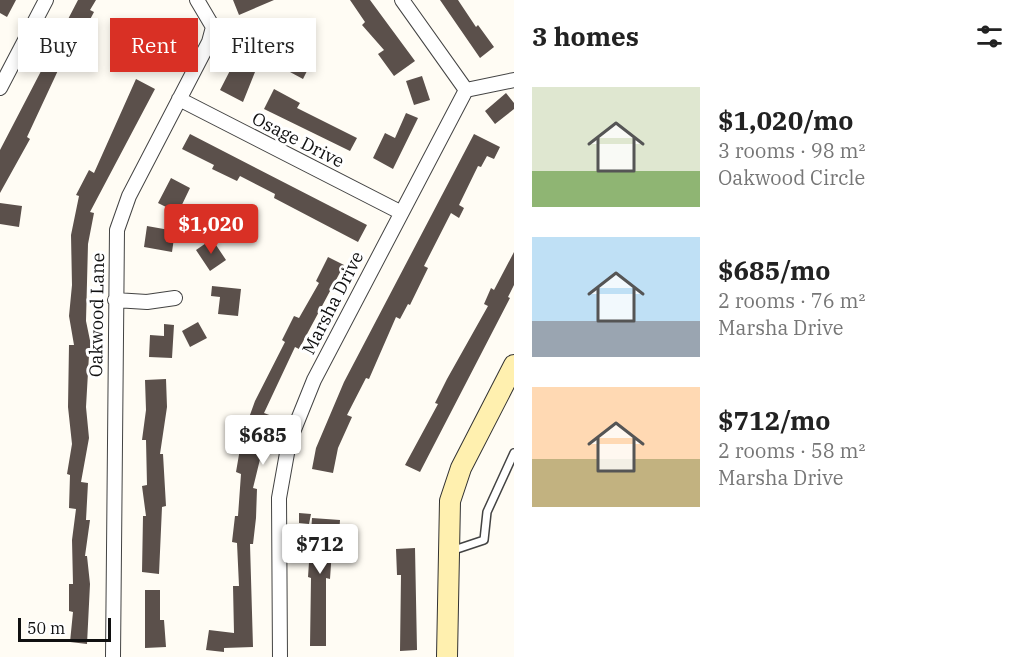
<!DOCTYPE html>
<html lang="en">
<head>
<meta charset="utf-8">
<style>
  :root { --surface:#fff; --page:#f6f6f6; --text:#222; --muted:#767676; --accent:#d93025 }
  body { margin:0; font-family:"IBM Plex Serif",serif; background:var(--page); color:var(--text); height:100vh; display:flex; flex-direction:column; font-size:22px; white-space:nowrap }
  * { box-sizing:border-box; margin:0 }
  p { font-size:20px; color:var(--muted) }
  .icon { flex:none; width:33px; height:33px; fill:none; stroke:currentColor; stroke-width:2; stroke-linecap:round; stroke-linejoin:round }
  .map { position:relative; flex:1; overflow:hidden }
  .panel { display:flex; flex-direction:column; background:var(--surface); width:510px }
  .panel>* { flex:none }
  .banner { position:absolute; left:18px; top:18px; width:405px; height:54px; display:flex; gap:12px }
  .scale { position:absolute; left:18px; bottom:15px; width:93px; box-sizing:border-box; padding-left:6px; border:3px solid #101010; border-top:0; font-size:16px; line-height:21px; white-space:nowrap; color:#101010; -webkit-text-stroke:4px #fff; paint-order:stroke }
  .price { position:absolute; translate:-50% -51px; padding:0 14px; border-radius:6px; background:#fff; color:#222; font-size:20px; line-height:39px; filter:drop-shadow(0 2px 3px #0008) }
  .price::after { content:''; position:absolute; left:50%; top:36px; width:18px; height:14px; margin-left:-9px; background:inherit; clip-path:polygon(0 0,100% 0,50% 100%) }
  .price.on { background:var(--accent); color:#fff }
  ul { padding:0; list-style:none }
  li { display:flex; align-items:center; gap:18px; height:150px; padding:0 18px }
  li span { display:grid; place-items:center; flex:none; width:168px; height:120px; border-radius:0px; color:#555 }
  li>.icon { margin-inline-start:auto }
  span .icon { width:72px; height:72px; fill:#fffc; stroke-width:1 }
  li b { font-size:26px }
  h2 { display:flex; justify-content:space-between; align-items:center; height:72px; padding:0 18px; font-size:26px }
  .tag { padding:0 21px; border-radius:0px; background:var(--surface); box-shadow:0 3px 9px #0003; font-size:21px; line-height:54px }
  .tag.on { background:var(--accent); color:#fff }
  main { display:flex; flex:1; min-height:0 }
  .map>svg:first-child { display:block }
  .building { fill:#5b504b }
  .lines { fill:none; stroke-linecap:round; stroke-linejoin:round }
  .lane-casing { stroke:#434343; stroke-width:10 }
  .street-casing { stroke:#434343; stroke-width:16 }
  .secondary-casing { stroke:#323232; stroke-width:22 }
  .lane { stroke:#fff; stroke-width:7 }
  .street { stroke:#fff; stroke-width:14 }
  .secondary { stroke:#fff0af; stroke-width:20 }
  .labels { text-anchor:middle; stroke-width:6; stroke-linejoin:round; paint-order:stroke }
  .street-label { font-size:18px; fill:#101010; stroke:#fff }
</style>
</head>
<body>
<main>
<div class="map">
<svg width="514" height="657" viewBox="0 0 514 657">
  <rect width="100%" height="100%" fill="#fffcf4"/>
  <path class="building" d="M0 0H16L7 17 0 13Z
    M78 0H96L90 10 94 12 84 31 80 29 61 64 27 137 30 139 0 193V150Z
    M233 0H274L239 15Z
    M350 0H370L415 61 394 76 378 54 384 50 362 25 365 22Z
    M440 0H458L476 27 478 25 494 47 480 58Z
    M169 19 186 28 173 53 156 44Z
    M240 28 255 31 247 68 255 72 243 102 220 90 239 53 235 52Z
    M298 56 311 63 303 79 290 72Z
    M422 76 430 100 414 105 406 81Z
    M136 79 155 89 90 212 94 213 88 244 86 321 93 355H89L86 407 89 438 81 482 88 483 86 520H90L85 556H87L90 584 87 644 70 642 73 612 69 611V584H73L72 540 76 509 69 508 70 475 67 474 72 444 68 407 69 345H74L69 316 72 285 71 235 79 196 76 195 89 170 94 173Z
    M274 89 300 103 297 108 357 138 350 151 264 109Z
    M506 93 514 103V109L495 124 485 111Z
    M406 113 418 118 393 169 373 158 385 133 395 138Z
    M190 134 367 225 358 242 274 198 275 194 240 176 237 181 212 169 214 165 182 149Z
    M474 134 500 147 494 159 487 156 481 167 478 166 459 205 464 208 459 218 451 213 424 266 428 268 410 305 408 304 400 319 396 317 369 379 366 378 347 415 352 417 338 448 333 473 312 469 316 448 344 382Z
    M171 178 190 188 178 213 158 203Z
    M0 203 22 206 19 227 0 224Z
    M147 226 175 231 172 252 144 247Z
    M212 239 226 260 210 271 196 250Z
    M514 252V285L508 297 510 298 420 472 405 465 438 404 435 403 447 379 488 306 484 304 491 288 494 290Z
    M328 257 344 265 299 349 295 347 264 413 272 416 259 450 262 451 253 488 257 489 256 518 253 544H250L253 647 224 648V652L206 650 209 630 234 633 233 586H239L237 543 232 542 235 516H238L241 474 236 472 242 437 255 401 285 342 282 340 294 316 299 318 319 283 316 281Z
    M212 286 241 289 238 316 218 314 220 297 211 296Z
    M198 322 207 338 190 347 182 331Z
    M164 324 174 325 172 358 149 357 150 335 164 336Z
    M166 379 167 407 160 454H163L166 506 162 507 159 574 142 572 143 516H146L142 486 147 485 146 440H142L146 410 145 380Z
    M299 513 311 514 309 524 299 523Z
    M312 518 340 520 339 535H333L330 579 326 578V646H310L311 578 308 577Z
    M415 548 417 650 400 651 401 575H397L396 549Z
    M145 590H160V620H164L166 647 145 648Z"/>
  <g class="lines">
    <g class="lane-casing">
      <path id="lane" d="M451 551 484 540 487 512 514 453"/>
    </g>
    <g class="street-casing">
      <path id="street" d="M0 88 46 0
        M466 90 514 80
        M179 99 400 212
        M115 300 147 302 175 298
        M113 657 117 230 129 196 209 42 213 27 197 0
        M280 657 279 498 289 442 314 380 466 90 402 0"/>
    </g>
    <g class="secondary-casing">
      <path id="secondary" d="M447 657 450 501 461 468 514 365"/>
    </g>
    <use href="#lane" class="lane"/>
    <use href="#street" class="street"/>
    <use href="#secondary" class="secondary"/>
  </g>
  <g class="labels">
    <g class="street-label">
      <text transform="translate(298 140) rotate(27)" y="6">Osage Drive</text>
      <text transform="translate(333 303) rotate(-63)" y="6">Marsha Drive</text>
      <text transform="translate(97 315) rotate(-89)" y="6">Oakwood Lane</text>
    </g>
  </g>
</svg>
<div class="scale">50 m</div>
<b class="price on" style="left:211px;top:255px">$1,020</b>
<b class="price" style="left:263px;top:466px">$685</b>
<b class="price" style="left:320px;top:575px">$712</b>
<div class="banner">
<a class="tag">Buy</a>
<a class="tag on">Rent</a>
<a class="tag">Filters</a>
</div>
</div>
<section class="panel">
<h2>3 homes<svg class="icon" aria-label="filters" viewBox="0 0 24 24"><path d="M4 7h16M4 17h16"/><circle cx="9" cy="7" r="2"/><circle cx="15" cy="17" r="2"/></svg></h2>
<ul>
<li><span style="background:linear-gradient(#dfe7d0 70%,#8fb573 0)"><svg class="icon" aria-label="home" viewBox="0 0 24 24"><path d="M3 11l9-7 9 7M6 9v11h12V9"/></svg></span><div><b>$1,020/mo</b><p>3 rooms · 98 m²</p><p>Oakwood Circle</p></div></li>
<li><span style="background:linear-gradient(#bfe0f5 70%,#9aa5b1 0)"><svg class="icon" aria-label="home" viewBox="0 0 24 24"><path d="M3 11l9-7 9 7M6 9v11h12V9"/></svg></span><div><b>$685/mo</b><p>2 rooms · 76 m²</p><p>Marsha Drive</p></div></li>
<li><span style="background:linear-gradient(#ffd9b3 60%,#c2b280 0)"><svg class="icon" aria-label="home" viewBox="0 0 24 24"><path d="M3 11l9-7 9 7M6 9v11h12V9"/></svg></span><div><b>$712/mo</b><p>2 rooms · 58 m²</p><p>Marsha Drive</p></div></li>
</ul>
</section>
</main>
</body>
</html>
